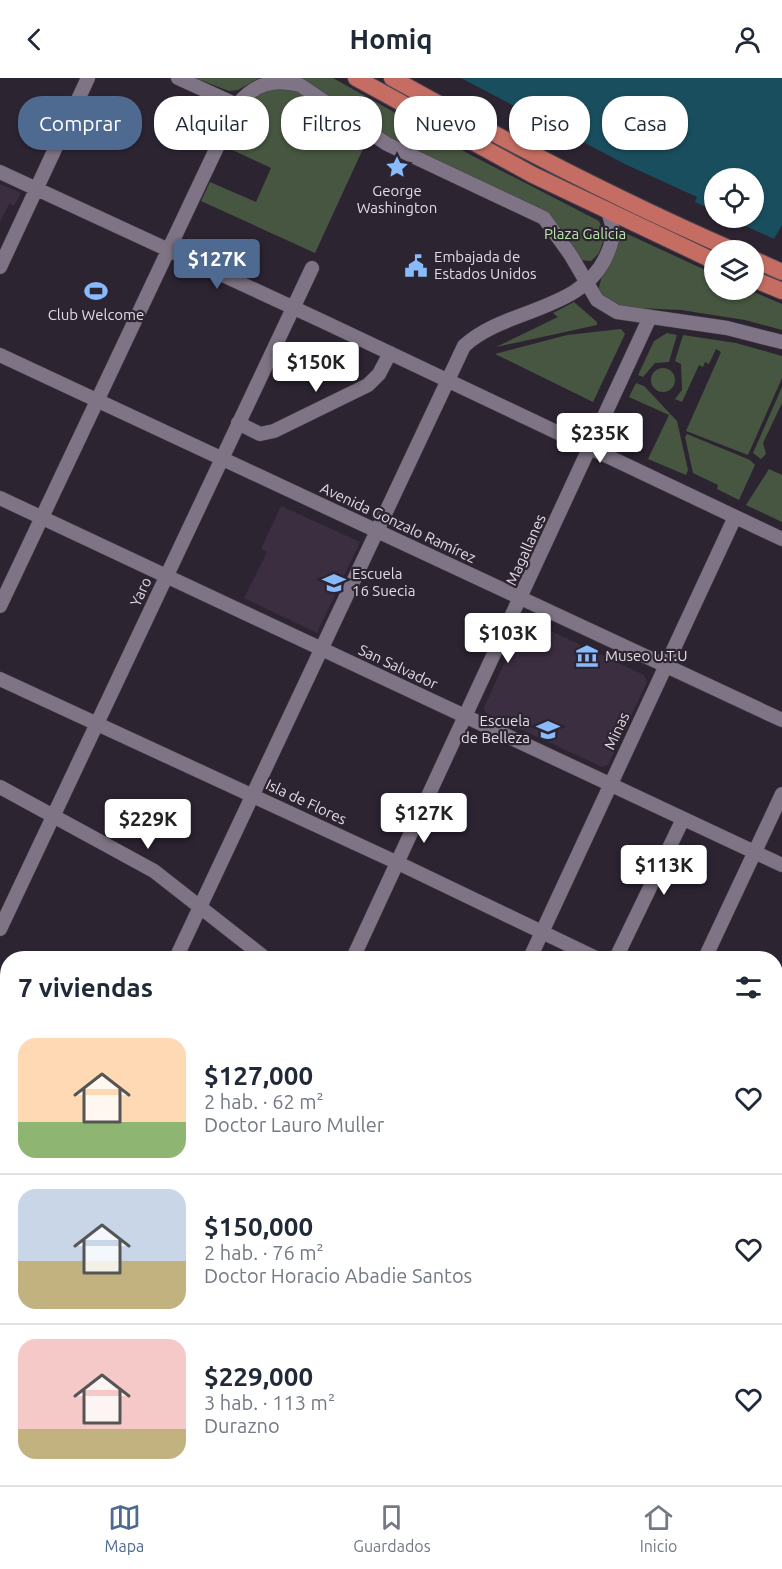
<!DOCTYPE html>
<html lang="es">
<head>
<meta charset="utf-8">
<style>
  :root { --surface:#fff; --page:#f2f2f3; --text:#1f2937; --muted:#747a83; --line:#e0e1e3; --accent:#4e6a90 }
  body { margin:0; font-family:Ubuntu,sans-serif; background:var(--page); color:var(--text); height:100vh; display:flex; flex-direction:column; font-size:22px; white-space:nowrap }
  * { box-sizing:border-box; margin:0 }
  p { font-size:20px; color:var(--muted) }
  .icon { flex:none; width:33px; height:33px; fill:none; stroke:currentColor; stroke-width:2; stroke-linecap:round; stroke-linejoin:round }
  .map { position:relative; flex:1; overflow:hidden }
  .details { position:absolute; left:0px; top:873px; width:783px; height:534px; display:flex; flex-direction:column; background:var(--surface); border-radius:24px 24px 0 0; box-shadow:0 2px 4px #0004 }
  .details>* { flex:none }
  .banner { position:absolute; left:18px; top:18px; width:747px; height:54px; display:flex; gap:12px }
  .fabs { position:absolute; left:704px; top:90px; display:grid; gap:12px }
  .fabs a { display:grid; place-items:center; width:60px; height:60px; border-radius:50%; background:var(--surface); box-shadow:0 2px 4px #0004; font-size:30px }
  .price { position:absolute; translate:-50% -51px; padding:0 14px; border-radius:6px; background:#fff; color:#222; font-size:20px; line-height:39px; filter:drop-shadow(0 2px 3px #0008) }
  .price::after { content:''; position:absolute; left:50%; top:36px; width:18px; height:14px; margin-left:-9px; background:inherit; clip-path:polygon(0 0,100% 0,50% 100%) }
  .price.active { background:var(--accent); color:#fff }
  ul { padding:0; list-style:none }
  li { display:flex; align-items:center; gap:18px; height:150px; padding:0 18px }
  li+li { border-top:2px solid var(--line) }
  li span { display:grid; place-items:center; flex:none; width:168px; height:120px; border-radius:18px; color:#555 }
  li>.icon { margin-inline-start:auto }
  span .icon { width:72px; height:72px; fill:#fffc; stroke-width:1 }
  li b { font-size:26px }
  h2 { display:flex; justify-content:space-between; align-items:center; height:72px; padding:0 18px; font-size:26px }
  .pill { padding:0 21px; border-radius:24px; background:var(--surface); box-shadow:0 2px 4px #0004; font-size:21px; line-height:54px }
  .pill.active { background:var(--accent); color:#fff }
  header { display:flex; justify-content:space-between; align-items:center; height:78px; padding:0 18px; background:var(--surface); font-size:27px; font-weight:700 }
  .tab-bar { display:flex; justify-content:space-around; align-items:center; height:84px; border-top:2px solid var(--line); background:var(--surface); font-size:16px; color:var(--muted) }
  .tab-bar a { display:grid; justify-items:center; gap:3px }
  .tab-bar .active { color:var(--accent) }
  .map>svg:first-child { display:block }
  .built { fill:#3b2e41 }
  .green { fill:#465640 }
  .water { fill:#194e5f }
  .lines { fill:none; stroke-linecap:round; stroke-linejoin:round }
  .minor-casing { stroke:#4a424e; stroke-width:15 }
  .major-casing { stroke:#4a424e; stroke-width:18 }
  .minor { stroke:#7f7485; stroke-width:14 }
  .major { stroke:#c56d62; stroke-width:16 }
  .labels { text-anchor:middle; stroke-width:4.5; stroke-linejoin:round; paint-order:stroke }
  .poi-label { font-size:15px; fill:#e0dae3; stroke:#2d2432; text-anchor:start }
  .park-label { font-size:15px; fill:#b9e5aa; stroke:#2d2432 }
  .street-label { font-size:15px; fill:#e0dae3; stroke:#2d2432 }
</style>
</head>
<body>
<header><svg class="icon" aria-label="back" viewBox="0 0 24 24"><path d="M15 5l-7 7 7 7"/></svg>Homiq<svg class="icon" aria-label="person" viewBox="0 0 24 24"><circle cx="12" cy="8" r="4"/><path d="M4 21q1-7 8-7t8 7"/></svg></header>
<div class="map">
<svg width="782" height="1407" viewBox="0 0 782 1407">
  <rect width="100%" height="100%" fill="#2d2432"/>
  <path class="built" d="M0 106 21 115 14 128 9 126 0 144Z
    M281 428 360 464 317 555 244 520 267 474 261 471Z
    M530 543 644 597 647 604 608 687 602 689 486 635 484 629 523 545Z"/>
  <path class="green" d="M195 0H259L238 12 229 13Z
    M296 0H333L469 76 599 143 605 158 599 175 591 183 580 182 558 150 382 58Z
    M287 6 368 60 315 175 201 123 210 104 256 124 271 90 226 69 254 14Z
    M623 154 714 196V212H749L782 226V252L745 242 681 232 615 229 599 215C597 200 616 175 619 155Z
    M574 224 597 244V247L496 269 558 239 553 235Z
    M621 251 625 256 593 324 495 276 567 257Z
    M667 255 677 257 669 284 655 285 643 299 638 297 654 263Z
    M683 257 736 265 782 278V300L748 377 686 353 721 274 716 271 709 286 705 284 703 289 699 287 682 324 675 321 682 312 681 286 675 283Z
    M651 302a12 12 0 1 1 24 0a12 12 0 1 1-24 0Z
    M636 305 644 308 677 343 688 392 686 397 648 381 669 337 629 319Z
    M782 309V325L763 365 766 376 761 381 753 375Z
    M687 356 750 382 755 387 739 422 717 411 718 407 693 395 685 359Z
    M769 391 782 397V444L746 427Z"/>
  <path class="water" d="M461 0H782V147L774 161 728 140H753V100H714V133L695 124 697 119 627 87Z"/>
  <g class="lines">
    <g class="minor-casing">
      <path id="minor" d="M178 0 237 27
        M0 94 320 242 782 461
        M0 189 88 0
        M0 277 782 642
        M238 345 260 356 274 353 368 307 379 296 390 275
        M0 420 782 787
        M0 528 237 27C254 6 273 0 300 7L387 66 544 140 570 176 597 222 617 234 727 250 782 264
        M0 601 398 785 596 880
        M0 709 154 793 265 880
        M0 851 312 190
        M176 880 464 268C506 229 585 234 608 174 614 160 614 149 608 134
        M353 880 650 239
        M530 880 735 439
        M616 880 683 741
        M705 880 782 716
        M0 956 8 960
        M776 964 782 967
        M776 1133 782 1136
        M0 1138 8 1142
        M776 1215 782 1201
        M0 1252 8 1236
        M776 1317 782 1320
        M0 1367 8 1375
        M34 1400 41 1407
        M170 1400 186 1407
        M560 1400 577 1407
        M106 1407 109 1400
        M282 1407 285 1400
        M503 1407 505 1400
        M690 1407 693 1400"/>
    </g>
    <g class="major-casing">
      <path id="major" d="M356 0 533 97 714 183
        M392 0C503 62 616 121 733 172
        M753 181 782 194
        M753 201 782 213"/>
    </g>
    <use href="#minor" class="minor"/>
    <use href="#major" class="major"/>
  </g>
  <defs>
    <g id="sight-bare" transform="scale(1.8)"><path d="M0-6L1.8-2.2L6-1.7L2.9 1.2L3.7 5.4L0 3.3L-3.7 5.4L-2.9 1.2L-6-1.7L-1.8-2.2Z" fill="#88bafc" stroke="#2d2432" stroke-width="2.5" paint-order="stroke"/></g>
    <g id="civic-bare" transform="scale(1.8)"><path d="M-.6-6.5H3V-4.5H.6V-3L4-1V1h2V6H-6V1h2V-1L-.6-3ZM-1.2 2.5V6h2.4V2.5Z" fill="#88bafc" stroke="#2d2432" stroke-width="2.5" paint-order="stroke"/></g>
    <g id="stadium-bare" transform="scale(1.8)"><path d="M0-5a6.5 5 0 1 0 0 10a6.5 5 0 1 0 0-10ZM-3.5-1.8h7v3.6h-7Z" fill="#88bafc" stroke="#2d2432" stroke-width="2.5" paint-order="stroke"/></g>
    <g id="school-bare" transform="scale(1.8)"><path d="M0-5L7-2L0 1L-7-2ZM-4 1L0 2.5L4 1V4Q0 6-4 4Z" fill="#88bafc" stroke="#2d2432" stroke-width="2.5" paint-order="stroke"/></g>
    <g id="museum-bare" transform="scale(1.8)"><path d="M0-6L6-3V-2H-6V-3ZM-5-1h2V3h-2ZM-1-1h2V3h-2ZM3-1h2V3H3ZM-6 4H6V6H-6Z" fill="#88bafc" stroke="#2d2432" stroke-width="2.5" paint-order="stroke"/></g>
  </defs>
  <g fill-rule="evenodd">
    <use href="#sight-bare" x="397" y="89"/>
    <use href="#civic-bare" x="416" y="188"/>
    <use href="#stadium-bare" x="96" y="213"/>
    <use href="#school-bare" x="334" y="505"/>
    <use href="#museum-bare" x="587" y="578"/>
    <use href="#school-bare" x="548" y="652"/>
  </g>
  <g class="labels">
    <g class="poi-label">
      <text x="397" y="118" text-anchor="middle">George<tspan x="397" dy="17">Washington</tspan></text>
      <text x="434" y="184">Embajada de<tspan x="434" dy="17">Estados Unidos</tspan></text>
      <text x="96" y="242" text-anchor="middle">Club Welcome</text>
      <text x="352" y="501">Escuela<tspan x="352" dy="17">16 Suecia</tspan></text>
      <text x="605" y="583">Museo U.T.U</text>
      <text x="530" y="648" text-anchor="end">Escuela<tspan x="530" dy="17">de Belleza</tspan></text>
    </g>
    <g class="park-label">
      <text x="585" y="161">Plaza Galicia</text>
    </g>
    <g class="street-label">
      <text transform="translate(398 445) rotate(25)" y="5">Avenida Gonzalo Ramírez</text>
      <text transform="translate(526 472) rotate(-66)" y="5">Magallanes</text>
      <text transform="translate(141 514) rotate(-65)" y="5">Yaro</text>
      <text transform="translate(398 589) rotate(25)" y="5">San Salvador</text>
      <text transform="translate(617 653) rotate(-65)" y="5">Minas</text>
      <text transform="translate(306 724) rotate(25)" y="5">Isla de Flores</text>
    </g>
  </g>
</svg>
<div class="fabs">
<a><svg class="icon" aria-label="locate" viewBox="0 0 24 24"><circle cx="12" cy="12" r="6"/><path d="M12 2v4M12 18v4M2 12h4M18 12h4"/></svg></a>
<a><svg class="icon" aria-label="layers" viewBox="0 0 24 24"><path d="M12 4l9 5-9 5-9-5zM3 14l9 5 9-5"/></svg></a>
</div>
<b class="price active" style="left:217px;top:212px">$127K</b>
<b class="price" style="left:316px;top:315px">$150K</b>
<b class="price" style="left:600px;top:386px">$235K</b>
<b class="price" style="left:508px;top:586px">$103K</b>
<b class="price" style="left:424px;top:766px">$127K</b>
<b class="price" style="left:148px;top:772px">$229K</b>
<b class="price" style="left:664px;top:818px">$113K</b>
<div class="banner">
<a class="pill active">Comprar</a>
<a class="pill">Alquilar</a>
<a class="pill">Filtros</a>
<a class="pill">Nuevo</a>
<a class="pill">Piso</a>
<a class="pill">Casa</a>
</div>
<section class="details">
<h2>7 viviendas<svg class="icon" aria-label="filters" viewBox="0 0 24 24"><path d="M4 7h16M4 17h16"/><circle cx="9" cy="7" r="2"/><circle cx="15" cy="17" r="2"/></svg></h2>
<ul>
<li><span style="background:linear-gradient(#ffd9b3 70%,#8fb573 0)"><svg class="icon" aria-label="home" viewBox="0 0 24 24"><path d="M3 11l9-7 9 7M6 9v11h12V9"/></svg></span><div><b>$127,000</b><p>2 hab. · 62 m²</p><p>Doctor Lauro Muller</p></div><svg class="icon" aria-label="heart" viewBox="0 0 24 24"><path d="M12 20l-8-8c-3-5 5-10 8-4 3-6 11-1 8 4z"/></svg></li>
<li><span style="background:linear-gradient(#c9d6e8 60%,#c2b280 0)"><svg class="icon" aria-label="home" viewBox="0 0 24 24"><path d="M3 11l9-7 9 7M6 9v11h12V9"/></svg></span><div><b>$150,000</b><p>2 hab. · 76 m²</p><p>Doctor Horacio Abadie Santos</p></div><svg class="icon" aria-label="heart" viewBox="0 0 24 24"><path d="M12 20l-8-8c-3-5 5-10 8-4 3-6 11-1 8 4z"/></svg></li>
<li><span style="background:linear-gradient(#f6c9c9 75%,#c2b280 0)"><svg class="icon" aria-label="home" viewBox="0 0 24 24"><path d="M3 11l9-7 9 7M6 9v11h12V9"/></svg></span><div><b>$229,000</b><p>3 hab. · 113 m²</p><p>Durazno</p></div><svg class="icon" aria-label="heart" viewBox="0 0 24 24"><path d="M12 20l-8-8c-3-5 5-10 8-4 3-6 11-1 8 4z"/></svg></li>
</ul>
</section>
</div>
<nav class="tab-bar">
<a class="active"><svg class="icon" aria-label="map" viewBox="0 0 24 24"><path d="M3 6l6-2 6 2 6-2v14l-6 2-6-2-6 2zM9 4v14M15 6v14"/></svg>Mapa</a>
<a><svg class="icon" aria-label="saved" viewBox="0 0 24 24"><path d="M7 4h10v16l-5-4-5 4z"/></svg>Guardados</a>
<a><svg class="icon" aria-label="home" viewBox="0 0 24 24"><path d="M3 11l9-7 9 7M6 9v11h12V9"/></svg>Inicio</a>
</nav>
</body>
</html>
